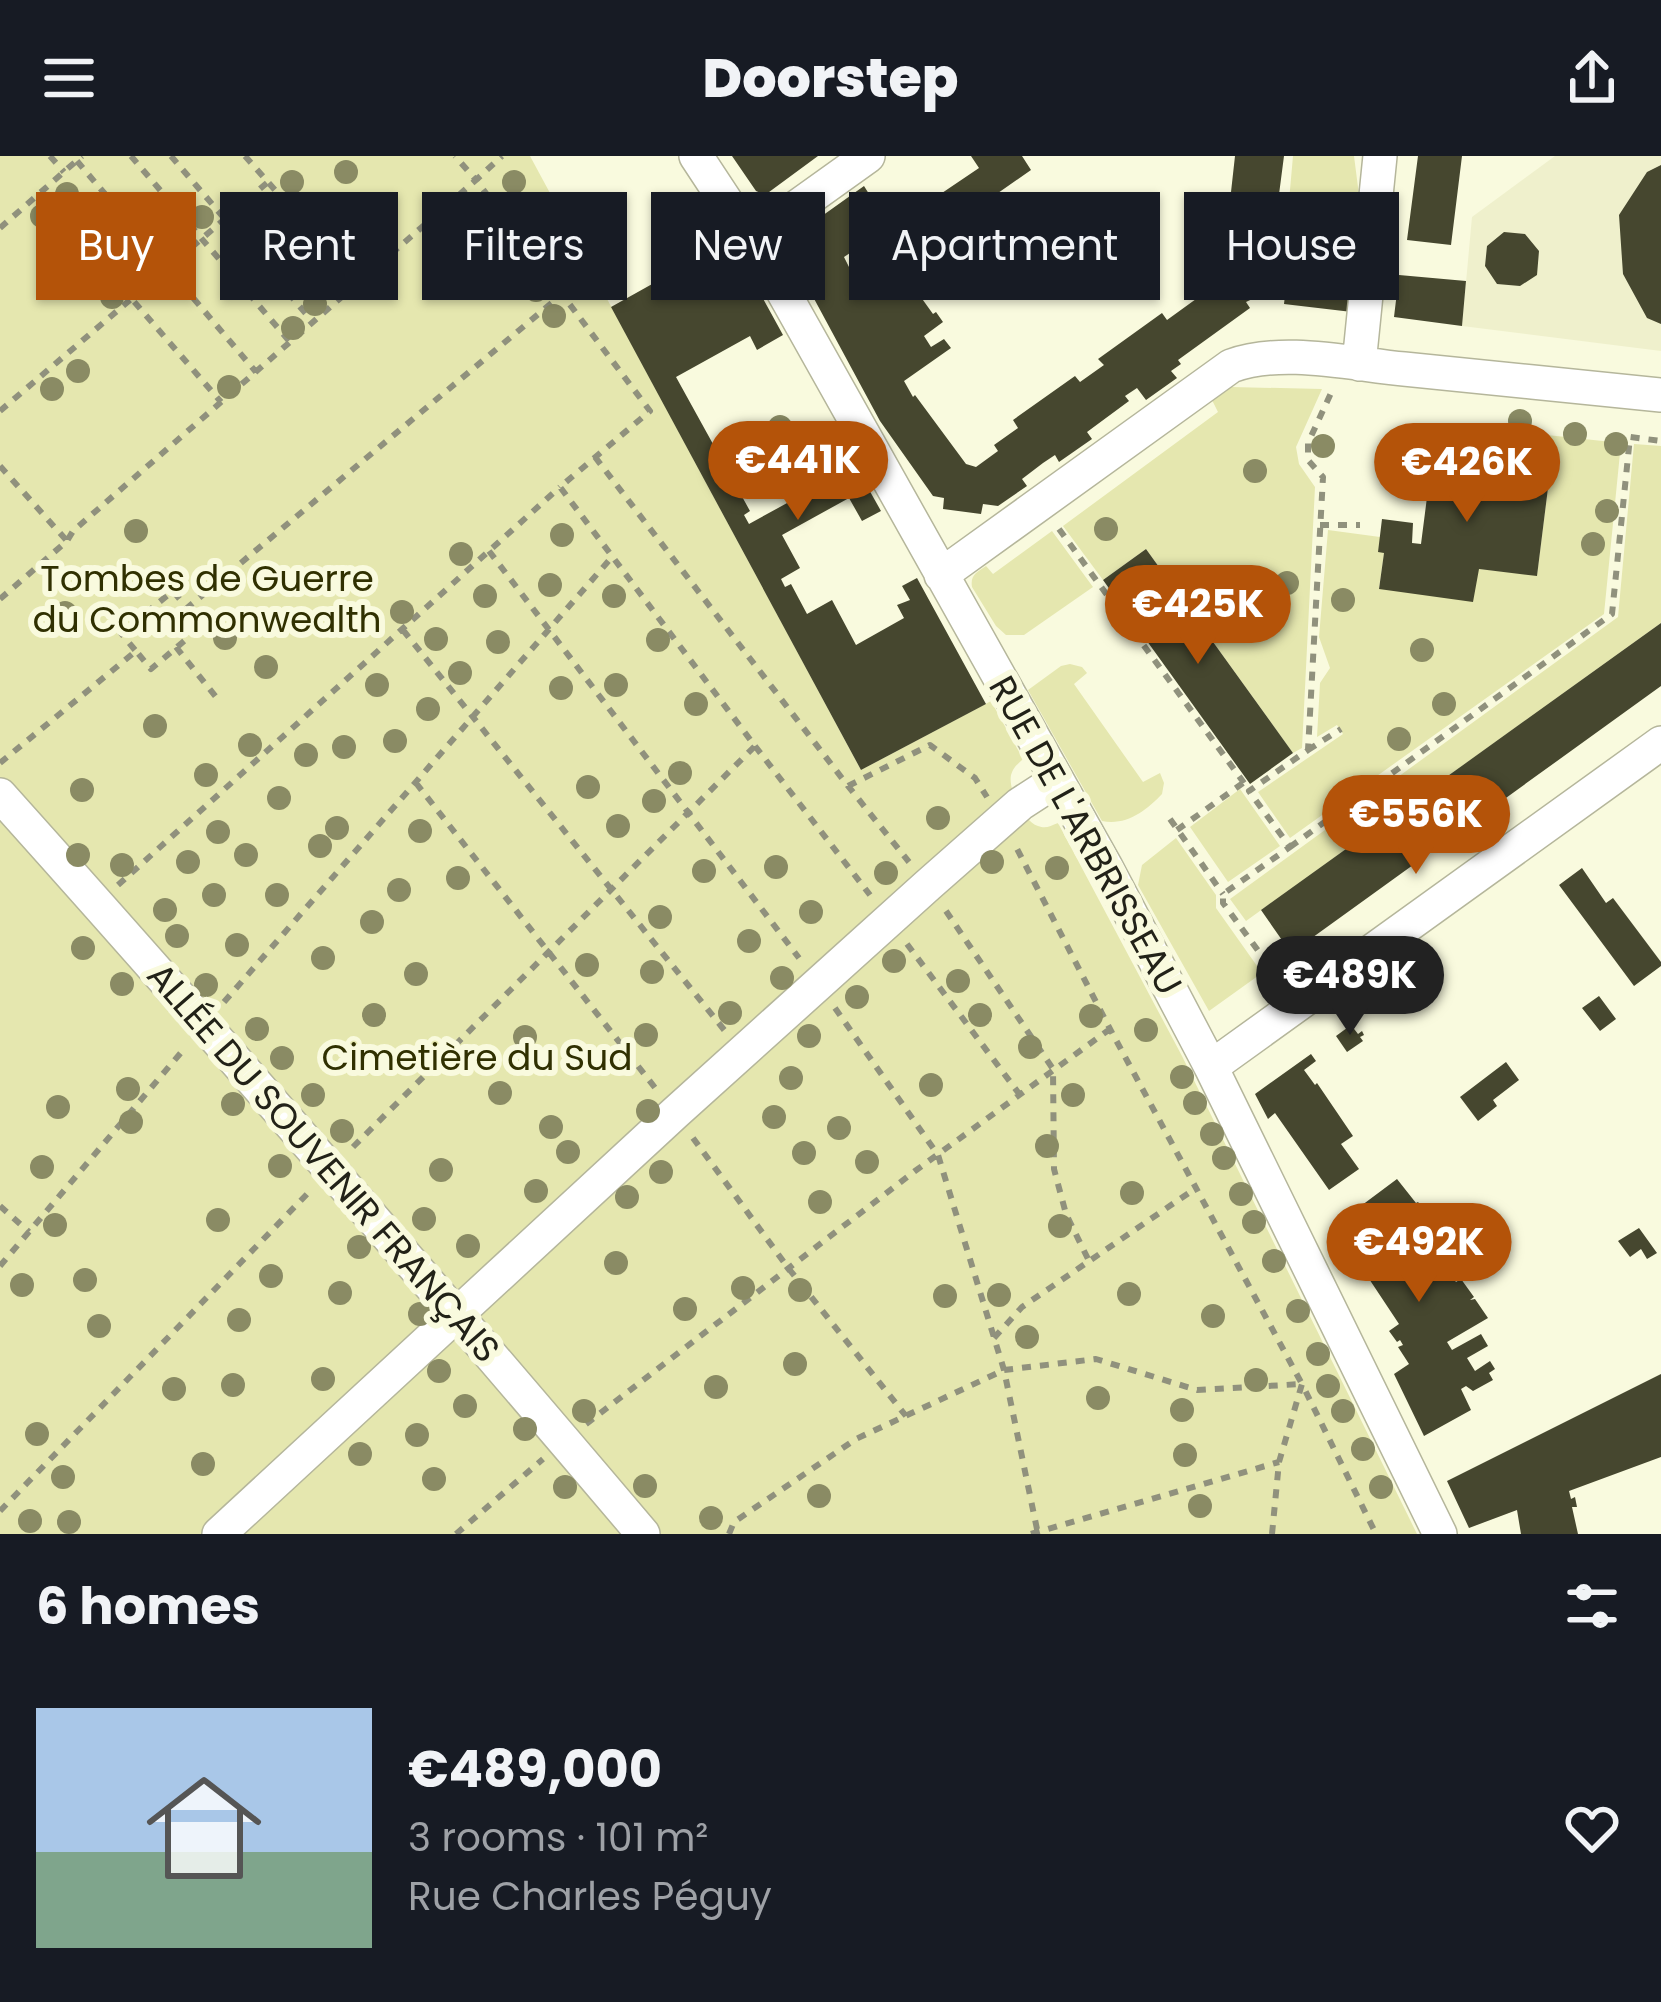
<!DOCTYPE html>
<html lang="en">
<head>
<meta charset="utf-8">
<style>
  :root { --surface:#171b24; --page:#242831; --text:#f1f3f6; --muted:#9ea1a6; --accent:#b45309 }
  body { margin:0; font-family:Poppins,sans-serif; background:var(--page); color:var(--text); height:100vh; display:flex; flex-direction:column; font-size:45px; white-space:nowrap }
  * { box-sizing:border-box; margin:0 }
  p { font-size:39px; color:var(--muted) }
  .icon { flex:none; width:66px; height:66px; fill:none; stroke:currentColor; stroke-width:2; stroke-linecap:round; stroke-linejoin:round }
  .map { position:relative; height:1378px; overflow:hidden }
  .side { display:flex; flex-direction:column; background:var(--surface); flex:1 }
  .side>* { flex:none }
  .hud { position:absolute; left:36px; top:36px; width:1590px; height:108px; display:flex; gap:24px }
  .price { position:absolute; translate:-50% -102px; padding:0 27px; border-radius:42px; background:var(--accent); color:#fff; font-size:39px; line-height:78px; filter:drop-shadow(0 3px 6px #0008) }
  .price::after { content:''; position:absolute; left:50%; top:72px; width:36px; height:27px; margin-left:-18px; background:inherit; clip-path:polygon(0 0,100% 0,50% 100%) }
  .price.current { background:#222; color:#fff }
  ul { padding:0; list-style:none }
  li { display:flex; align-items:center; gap:36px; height:300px; padding:0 36px }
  li span { display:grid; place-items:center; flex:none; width:336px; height:240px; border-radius:0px; color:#555 }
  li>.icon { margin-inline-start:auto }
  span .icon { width:144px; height:144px; fill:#fffc; stroke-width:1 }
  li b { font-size:51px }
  h2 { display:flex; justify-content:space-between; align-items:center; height:144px; padding:0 36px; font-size:51px }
  .pill { padding:0 42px; border-radius:0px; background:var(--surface); box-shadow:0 3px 9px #0004; font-size:42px; line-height:108px }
  .pill.current { background:var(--accent); color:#fff }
  header { display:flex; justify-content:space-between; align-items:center; height:156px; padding:0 36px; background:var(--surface); font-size:54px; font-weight:800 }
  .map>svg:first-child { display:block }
  .built { fill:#eff0cc }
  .green { fill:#e5e7af }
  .building { fill:#46472f }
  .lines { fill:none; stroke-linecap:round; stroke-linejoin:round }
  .minor-casing { stroke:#b5b69b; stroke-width:36 }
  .path { stroke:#90917d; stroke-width:6; stroke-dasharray:9 9; stroke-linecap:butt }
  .minor { stroke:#fff; stroke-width:33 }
  .tree { fill:#8a8b64 }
  .labels { text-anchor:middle; stroke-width:12; stroke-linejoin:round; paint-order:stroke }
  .park-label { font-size:36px; fill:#303001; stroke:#f9fade }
  .street-label { font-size:36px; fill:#222218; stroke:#f9fade }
</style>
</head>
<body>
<header><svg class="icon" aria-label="menu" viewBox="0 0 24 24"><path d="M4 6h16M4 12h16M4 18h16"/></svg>Doorstep<svg class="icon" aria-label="share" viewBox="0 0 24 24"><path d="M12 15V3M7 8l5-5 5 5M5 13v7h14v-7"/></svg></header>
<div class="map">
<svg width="1661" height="1378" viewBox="0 0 1661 1378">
  <rect width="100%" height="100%" fill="#f9fade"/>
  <path class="built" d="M1555 0H1661V195L1462 170 1472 61Z"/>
  <path class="green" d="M0 0H530L861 614 991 545 1023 603C1017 609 1014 610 1011 619 1008 633 1023 665 1038 670 1046 673 1050 670 1058 667L1182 900 1417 1378H0Z
    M1293 0H1354L1359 39 1354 86 1286 79Z
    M1231 231 1322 233 1296 291 1299 308 1315 331 1302 592 1293 597 1146 393 1103 424 1063 370 1218 256 1212 244Z
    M1492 273 1621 287 1604 458 1290 682 1258 636 1343 578 1337 569 1317 581 1320 527 1330 512 1319 481 1328 374 1380 381 1384 397 1379 432 1479 413 1537 419 1550 317 1487 308Z
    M1634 288 1661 290V467L1246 765 1230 743 1618 461Z
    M1052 375 1093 431 1024 479H1006L996 470 972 431C970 419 977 416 986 410L993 418Z
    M1070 508 1082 511 1087 517 1074 528 1143 626 1160 617 1164 627 1162 638C1146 655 1126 670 1102 665L1028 534 1061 510Z
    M1240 633 1280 690 1228 726 1190 671Z
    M1176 682 1216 739V752L1262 817 1209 855 1138 729 1142 709Z"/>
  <path class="building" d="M732 0H818L765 39 756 35Z
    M971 0H1022L1031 14 901 105 915 123 910 126 933 158 936 156 943 166 924 180 931 191 944 183 951 192 904 225 913 241 915 239 966 308 976 311 998 295 994 289 1018 272 1013 264 1075 220 1080 226 1104 209 1098 203 1162 157 1167 164 1243 109 1241 101 1271 95 1272 104 1357 114 1352 156 1284 148 1285 139 1267 136 1246 146 1250 152 1178 204 1181 208 1171 215 1177 222 1146 244 1137 232 1125 240 1129 245 1087 276 1092 283 1059 306 1055 299 1043 307 1022 323 1027 330 998 350 983 348 981 358 943 353 944 342 933 340 880 265 784 87 864 30 876 49 865 56 867 60 878 53 889 71 844 101 851 115 948 45 942 37 979 12Z
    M1235 0H1284L1275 69 1228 63Z
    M1418 0H1462L1451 89 1407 84Z
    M1661 9V168L1647 162 1623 118 1619 59 1647 16Z
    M1504 76 1525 78 1539 95 1537 119 1520 130 1497 128 1485 110 1487 90Z
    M731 84 783 179 757 194 750 180 676 221 750 355 744 359 749 368 798 341 793 332 831 311 827 302 845 291 881 355 862 365 849 342 782 379 800 412 781 423 785 431 791 428 807 458 832 444 856 489 904 462 897 449 910 444 902 430 917 422 986 548 861 614 611 151Z
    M1399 119 1466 125 1462 170 1394 161Z
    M1435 279 1490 287 1487 308 1550 316 1537 420 1479 413 1473 446 1379 433 1384 397 1378 396 1382 363 1413 367 1412 387 1421 388Z
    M1146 393 1293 597 1250 628 1103 424Z
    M1661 467V530L1291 797 1261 754Z
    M1582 712 1606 747 1613 742 1661 806V810L1634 830 1559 729Z
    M1599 840 1616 863 1600 875 1582 852Z
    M1351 869 1358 878 1362 875 1364 879 1360 881 1363 885 1347 896 1336 880Z
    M1311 898 1316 905 1304 914 1315 929 1317 927 1353 980 1341 988 1359 1013 1329 1034 1275 957 1268 963 1255 938Z
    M1506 906 1519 924 1493 944 1497 950 1478 965 1460 941Z
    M1397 1023 1416 1047 1418 1046 1427 1057 1422 1061 1431 1074 1405 1093 1414 1106 1446 1082 1454 1094 1440 1105 1456 1126 1461 1123 1474 1141 1470 1144 1475 1143 1488 1162 1447 1186 1452 1194 1481 1178 1488 1190 1467 1202 1475 1215 1490 1205 1495 1213 1489 1217 1493 1224 1473 1235 1466 1230 1461 1233 1471 1254 1424 1280 1394 1218 1409 1208 1398 1191 1403 1189 1400 1184 1397 1186 1389 1175 1399 1168 1334 1070Z
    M1639 1072 1657 1097 1647 1103 1641 1093 1630 1101 1618 1085Z
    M1661 1218V1301L1569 1335 1571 1343 1575 1341 1577 1351H1572L1578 1378H1521L1517 1354 1469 1372 1447 1325Z"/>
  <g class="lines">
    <g class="minor-casing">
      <path id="minor" d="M696 0 771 114 1106 711 1211 911 1440 1378
        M752 83 868 0
        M1359 208 1380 0
        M941 419 1231 210C1282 191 1351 208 1404 213 1490 222 1575 230 1661 239
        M0 639C218 882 432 1129 643 1378
        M1211 911 1661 587
        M219 1378 675 957 928 729 1020 648 1057 624"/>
    </g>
    <path class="path" d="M50 0 64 16
      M131 0 290 186
      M171 0 313 166
      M245 0 357 127
      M77 5 256 216
      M40 37 221 246
      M0 72 82 0
      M0 255 268 26
      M595 301 848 630 909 706
      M0 310 67 385
      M1320 369H1360
      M1059 373 1244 627
      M489 395 799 802
      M0 443 67 385 73 375 476 24 455 0
      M403 474 725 875
      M176 491 216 541
      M135 494 121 477 173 435 187 452
      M755 590 870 739
      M1308 594 1341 573
      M0 607 136 495 151 513 202 470 187 452 560 140
      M416 627 656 933
      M848 630 930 589 975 622 987 641
      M1170 663 1223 738
      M1177 674 1243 627
      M1290 691 1612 458 1630 281 1661 285
      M118 729 560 331
      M946 755 1053 913 1054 1013 1066 1058 1089 1105
      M907 788 1020 939
      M1279 823 1223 747V738L1290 691 1249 635 1308 594 1323 321 1308 304V287L1331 237
      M224 846 612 401
      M835 852 938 999 1004 1214 1038 1378
      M693 982 789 1113 906 1260
      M353 991 755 590 560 331 650 255 476 24 502 0
      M0 1050 29 1076
      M0 1110 184 893
      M994 1182 1022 1151 1196 1032
      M586 1268 915 1015 1110 873
      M0 1355 310 1035
      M456 1378 543 1303
      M729 1378 734 1366 856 1283 1004 1214 1096 1203 1197 1234 1302 1228 1110 873 1015 689
      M1031 1378 1279 1306
      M1272 1378 1279 1306 1302 1228 1376 1378"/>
    <use href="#minor" class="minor"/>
  </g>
  <g class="tree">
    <circle cx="346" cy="16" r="12"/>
    <circle cx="292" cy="26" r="12"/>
    <circle cx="514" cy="26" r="12"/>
    <circle cx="67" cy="38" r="12"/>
    <circle cx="380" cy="52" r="12"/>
    <circle cx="42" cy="60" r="12"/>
    <circle cx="202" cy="61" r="12"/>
    <circle cx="540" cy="67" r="12"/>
    <circle cx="251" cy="72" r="12"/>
    <circle cx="556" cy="98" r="12"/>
    <circle cx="364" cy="109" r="12"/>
    <circle cx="139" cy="118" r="12"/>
    <circle cx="341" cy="131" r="12"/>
    <circle cx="536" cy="134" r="12"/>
    <circle cx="112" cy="141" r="12"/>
    <circle cx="315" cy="148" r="12"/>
    <circle cx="554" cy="160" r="12"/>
    <circle cx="293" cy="172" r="12"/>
    <circle cx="78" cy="215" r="12"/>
    <circle cx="229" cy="231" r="12"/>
    <circle cx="52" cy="233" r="12"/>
    <circle cx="1520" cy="265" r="12"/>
    <circle cx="780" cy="271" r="12"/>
    <circle cx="1575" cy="278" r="12"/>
    <circle cx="1616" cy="288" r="12"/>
    <circle cx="1323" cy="290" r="12"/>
    <circle cx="1255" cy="315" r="12"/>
    <circle cx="1607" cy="355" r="12"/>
    <circle cx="1106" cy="373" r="12"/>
    <circle cx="136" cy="375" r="12"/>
    <circle cx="562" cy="379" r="12"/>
    <circle cx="1593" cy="388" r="12"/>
    <circle cx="461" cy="398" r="12"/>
    <circle cx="1287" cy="427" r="12"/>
    <circle cx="550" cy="429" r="12"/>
    <circle cx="485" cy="440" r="12"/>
    <circle cx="614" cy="440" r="12"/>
    <circle cx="1343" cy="444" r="12"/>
    <circle cx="402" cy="456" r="12"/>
    <circle cx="65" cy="457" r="12"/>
    <circle cx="225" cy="482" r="12"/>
    <circle cx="436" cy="483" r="12"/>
    <circle cx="658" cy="484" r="12"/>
    <circle cx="498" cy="486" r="12"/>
    <circle cx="1422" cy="494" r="12"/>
    <circle cx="266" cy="511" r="12"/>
    <circle cx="460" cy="517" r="12"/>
    <circle cx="377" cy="529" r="12"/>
    <circle cx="616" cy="529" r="12"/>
    <circle cx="561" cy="532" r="12"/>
    <circle cx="696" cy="548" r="12"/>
    <circle cx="1444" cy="548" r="12"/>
    <circle cx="428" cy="553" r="12"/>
    <circle cx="155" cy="570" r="12"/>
    <circle cx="1399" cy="583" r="12"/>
    <circle cx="395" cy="585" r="12"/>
    <circle cx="250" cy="589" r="12"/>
    <circle cx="344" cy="591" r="12"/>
    <circle cx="306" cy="599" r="12"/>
    <circle cx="680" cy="617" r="12"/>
    <circle cx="206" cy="619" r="12"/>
    <circle cx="588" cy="631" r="12"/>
    <circle cx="82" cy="634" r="12"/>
    <circle cx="279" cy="642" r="12"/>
    <circle cx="654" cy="645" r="12"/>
    <circle cx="938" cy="662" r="12"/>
    <circle cx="618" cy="670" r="12"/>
    <circle cx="337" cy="672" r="12"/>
    <circle cx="420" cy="675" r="12"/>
    <circle cx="218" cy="676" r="12"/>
    <circle cx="320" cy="690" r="12"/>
    <circle cx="78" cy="699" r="12"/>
    <circle cx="246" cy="699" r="12"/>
    <circle cx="188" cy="706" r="12"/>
    <circle cx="992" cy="706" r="12"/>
    <circle cx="122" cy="709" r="12"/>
    <circle cx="776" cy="711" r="12"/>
    <circle cx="1057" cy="712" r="12"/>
    <circle cx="704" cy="715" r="12"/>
    <circle cx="886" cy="717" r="12"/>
    <circle cx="458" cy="722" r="12"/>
    <circle cx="399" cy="734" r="12"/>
    <circle cx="214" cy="739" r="12"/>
    <circle cx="277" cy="739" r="12"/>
    <circle cx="165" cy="754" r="12"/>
    <circle cx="811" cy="756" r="12"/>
    <circle cx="660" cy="761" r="12"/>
    <circle cx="372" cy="766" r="12"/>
    <circle cx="177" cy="780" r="12"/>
    <circle cx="749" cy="785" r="12"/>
    <circle cx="237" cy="789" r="12"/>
    <circle cx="83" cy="792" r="12"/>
    <circle cx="323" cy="802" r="12"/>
    <circle cx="894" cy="805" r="12"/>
    <circle cx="587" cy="809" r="12"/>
    <circle cx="652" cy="816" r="12"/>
    <circle cx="416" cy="818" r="12"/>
    <circle cx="782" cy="822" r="12"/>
    <circle cx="958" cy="825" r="12"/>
    <circle cx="122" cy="828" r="12"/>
    <circle cx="206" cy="829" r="12"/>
    <circle cx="857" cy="841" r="12"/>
    <circle cx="730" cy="857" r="12"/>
    <circle cx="374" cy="859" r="12"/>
    <circle cx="980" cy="859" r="12"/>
    <circle cx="1091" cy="860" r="12"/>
    <circle cx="257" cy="873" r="12"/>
    <circle cx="1146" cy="874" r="12"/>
    <circle cx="646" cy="879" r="12"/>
    <circle cx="809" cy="880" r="12"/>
    <circle cx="525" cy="881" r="12"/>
    <circle cx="1030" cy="891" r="12"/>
    <circle cx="282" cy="902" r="12"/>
    <circle cx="595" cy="905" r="12"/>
    <circle cx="1182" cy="921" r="12"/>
    <circle cx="791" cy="922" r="12"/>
    <circle cx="931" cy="929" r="12"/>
    <circle cx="128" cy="933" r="12"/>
    <circle cx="500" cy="937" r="12"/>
    <circle cx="313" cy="939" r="12"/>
    <circle cx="1073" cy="939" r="12"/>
    <circle cx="1195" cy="947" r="12"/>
    <circle cx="233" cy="948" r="12"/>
    <circle cx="58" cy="951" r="12"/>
    <circle cx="648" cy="955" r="12"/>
    <circle cx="774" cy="961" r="12"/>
    <circle cx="131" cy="966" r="12"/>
    <circle cx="551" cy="971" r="12"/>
    <circle cx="839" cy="972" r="12"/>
    <circle cx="342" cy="975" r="12"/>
    <circle cx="1212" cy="978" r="12"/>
    <circle cx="1047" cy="990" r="12"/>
    <circle cx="568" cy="996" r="12"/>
    <circle cx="804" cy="997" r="12"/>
    <circle cx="1224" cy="1002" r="12"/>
    <circle cx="867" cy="1006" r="12"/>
    <circle cx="280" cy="1010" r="12"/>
    <circle cx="42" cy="1011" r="12"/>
    <circle cx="441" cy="1014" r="12"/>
    <circle cx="661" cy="1016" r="12"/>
    <circle cx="536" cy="1035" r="12"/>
    <circle cx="1132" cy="1037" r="12"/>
    <circle cx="1241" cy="1038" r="12"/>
    <circle cx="627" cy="1041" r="12"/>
    <circle cx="820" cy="1046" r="12"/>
    <circle cx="424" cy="1063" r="12"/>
    <circle cx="218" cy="1064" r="12"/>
    <circle cx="1254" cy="1066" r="12"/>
    <circle cx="55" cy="1069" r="12"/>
    <circle cx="1060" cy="1070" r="12"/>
    <circle cx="468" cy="1090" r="12"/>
    <circle cx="359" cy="1091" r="12"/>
    <circle cx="1274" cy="1105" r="12"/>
    <circle cx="616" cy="1107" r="12"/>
    <circle cx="271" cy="1120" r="12"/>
    <circle cx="85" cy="1124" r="12"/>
    <circle cx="22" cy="1129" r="12"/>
    <circle cx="743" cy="1132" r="12"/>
    <circle cx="800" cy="1134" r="12"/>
    <circle cx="340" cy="1137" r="12"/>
    <circle cx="1129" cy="1138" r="12"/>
    <circle cx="999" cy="1139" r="12"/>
    <circle cx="945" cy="1140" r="12"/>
    <circle cx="685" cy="1153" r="12"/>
    <circle cx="1298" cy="1155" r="12"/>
    <circle cx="420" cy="1158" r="12"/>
    <circle cx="1213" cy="1160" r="12"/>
    <circle cx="239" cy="1164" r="12"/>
    <circle cx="99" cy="1170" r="12"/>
    <circle cx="1027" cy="1181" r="12"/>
    <circle cx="1318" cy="1198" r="12"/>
    <circle cx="795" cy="1208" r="12"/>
    <circle cx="439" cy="1215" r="12"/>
    <circle cx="323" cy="1223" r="12"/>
    <circle cx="1256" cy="1224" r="12"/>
    <circle cx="233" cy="1229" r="12"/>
    <circle cx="1328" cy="1230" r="12"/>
    <circle cx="716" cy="1231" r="12"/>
    <circle cx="174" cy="1233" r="12"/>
    <circle cx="1098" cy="1242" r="12"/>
    <circle cx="465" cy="1250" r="12"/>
    <circle cx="1182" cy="1254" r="12"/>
    <circle cx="584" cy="1255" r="12"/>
    <circle cx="1343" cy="1255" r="12"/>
    <circle cx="525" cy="1273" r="12"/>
    <circle cx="37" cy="1278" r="12"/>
    <circle cx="417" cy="1279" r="12"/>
    <circle cx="1363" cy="1293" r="12"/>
    <circle cx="360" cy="1298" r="12"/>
    <circle cx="1185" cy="1299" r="12"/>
    <circle cx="203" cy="1308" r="12"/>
    <circle cx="63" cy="1321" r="12"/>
    <circle cx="434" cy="1323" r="12"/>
    <circle cx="645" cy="1330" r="12"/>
    <circle cx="565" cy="1331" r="12"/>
    <circle cx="1381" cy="1331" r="12"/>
    <circle cx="819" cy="1340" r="12"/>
    <circle cx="1200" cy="1350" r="12"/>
    <circle cx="711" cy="1362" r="12"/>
    <circle cx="30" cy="1365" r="12"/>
    <circle cx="69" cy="1366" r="12"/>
  </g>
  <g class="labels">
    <g class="park-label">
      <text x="207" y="435">Tombes de Guerre<tspan x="207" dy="41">du Commonwealth</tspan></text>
      <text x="477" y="914">Cimetière du Sud</text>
    </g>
    <g class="street-label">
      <text transform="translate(1086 679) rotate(61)" y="13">RUE DE L'ARBRISSEAU</text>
      <text transform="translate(324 1006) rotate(49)" y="13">ALLÉE DU SOUVENIR FRANÇAIS</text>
    </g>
  </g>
</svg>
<b class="price" style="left:798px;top:367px">€441K</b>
<b class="price" style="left:1467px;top:369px">€426K</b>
<b class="price" style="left:1198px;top:511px">€425K</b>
<b class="price" style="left:1416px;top:721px">€556K</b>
<b class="price current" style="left:1350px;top:882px">€489K</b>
<b class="price" style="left:1419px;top:1149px">€492K</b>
<div class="hud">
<a class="pill current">Buy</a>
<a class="pill">Rent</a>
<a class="pill">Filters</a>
<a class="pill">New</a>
<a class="pill">Apartment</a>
<a class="pill">House</a>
</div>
</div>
<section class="side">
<h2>6 homes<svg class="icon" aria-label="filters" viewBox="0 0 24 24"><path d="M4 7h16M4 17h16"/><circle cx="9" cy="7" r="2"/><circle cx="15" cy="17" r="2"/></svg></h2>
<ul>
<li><span style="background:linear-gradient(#a9c7e8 60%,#7fa58c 0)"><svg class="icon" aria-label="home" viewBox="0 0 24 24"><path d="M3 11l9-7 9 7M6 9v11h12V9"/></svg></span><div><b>€489,000</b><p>3 rooms · 101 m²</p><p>Rue Charles Péguy</p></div><svg class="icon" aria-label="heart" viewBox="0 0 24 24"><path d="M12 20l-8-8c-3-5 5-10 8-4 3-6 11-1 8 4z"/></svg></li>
</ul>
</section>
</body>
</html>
